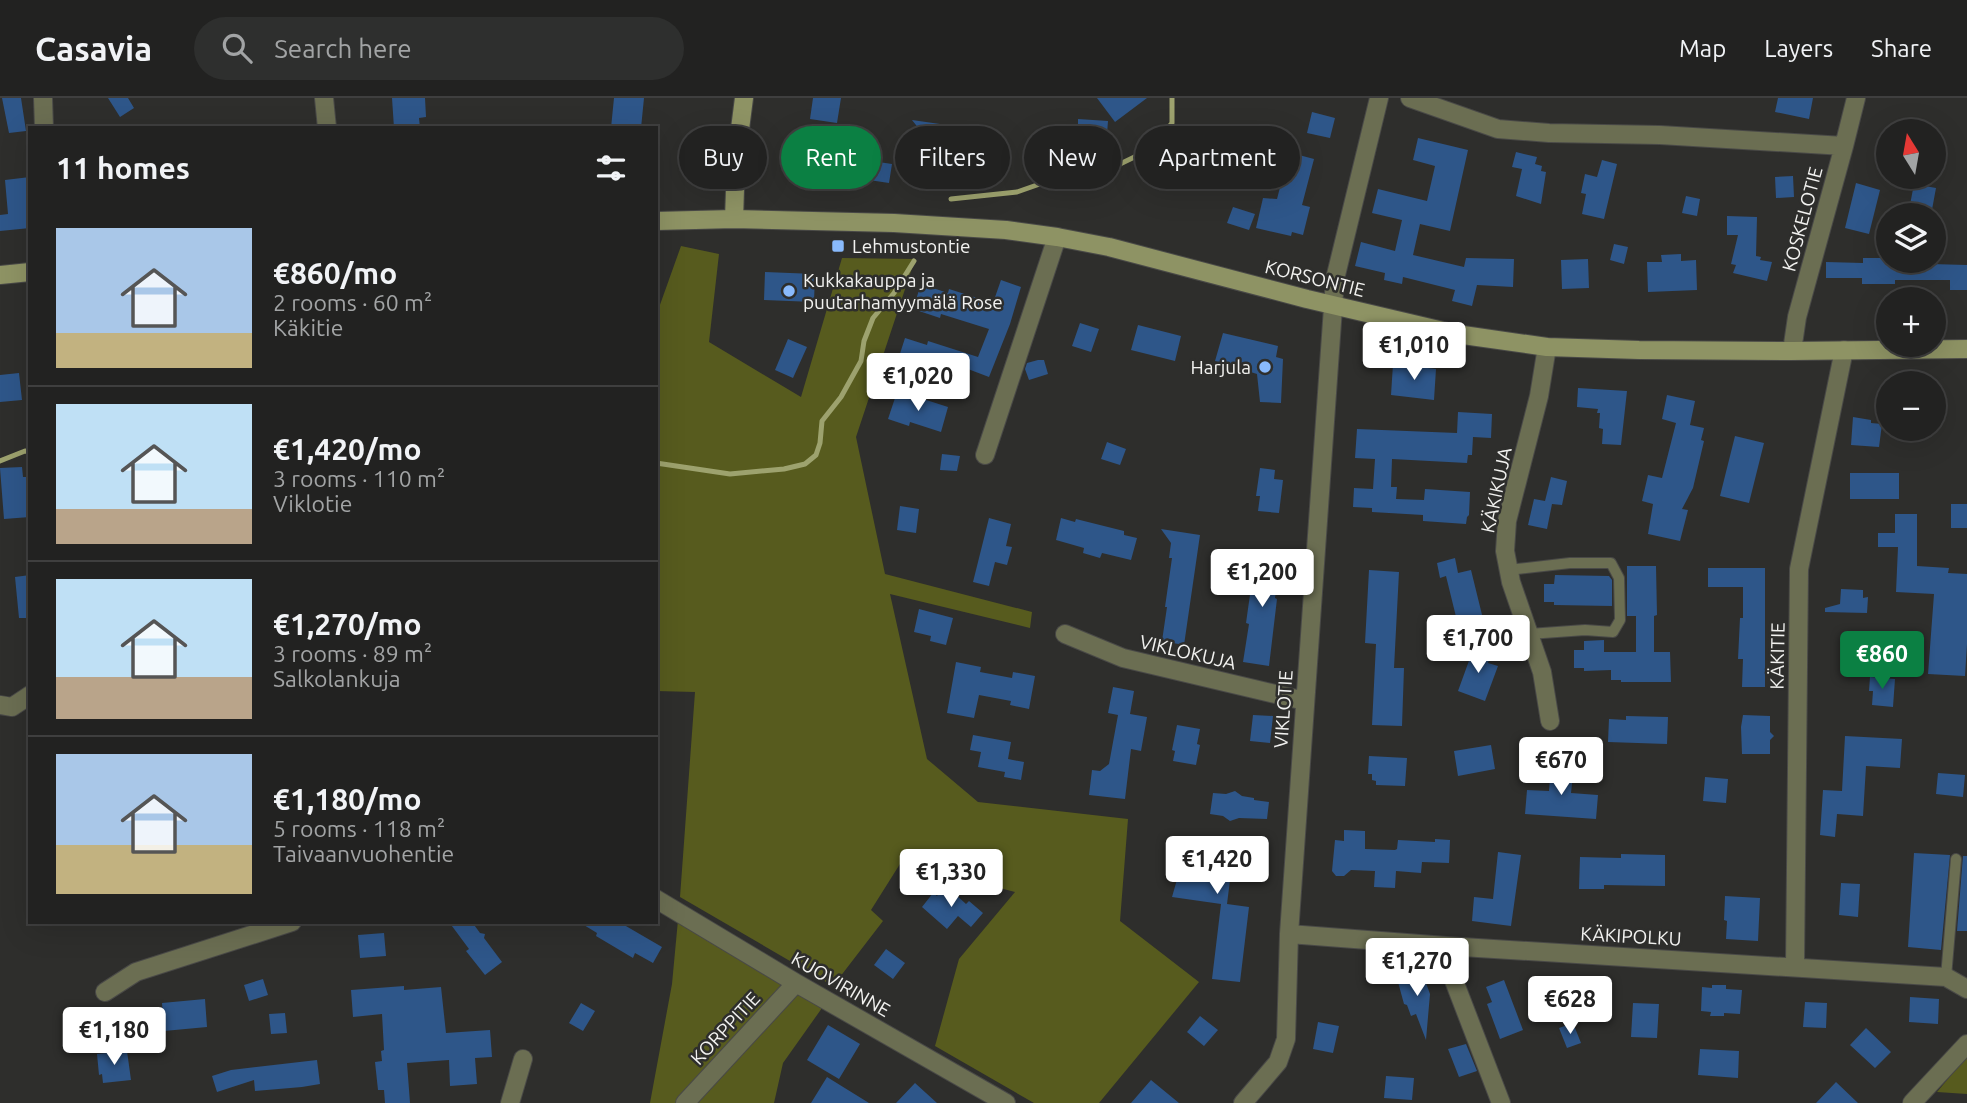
<!DOCTYPE html>
<html lang="en">
<head>
<meta charset="utf-8">
<style>
  :root { --surface:#222221; --page:#2e2f2e; --text:#f1f3f6; --muted:#a2a4a5; --line:#3f3f3f; --accent:#0b8043 }
  body { margin:0; font-family:Ubuntu,sans-serif; background:var(--page); color:var(--text); height:100vh; display:flex; flex-direction:column; font-size:26px; white-space:nowrap }
  * { box-sizing:border-box; margin:0 }
  p { font-size:23px; color:var(--muted) }
  .icon { flex:none; width:38px; height:38px; fill:none; stroke:currentColor; stroke-width:2; stroke-linecap:round; stroke-linejoin:round }
  .map { position:relative; flex:1; overflow:hidden }
  .sheet { position:absolute; left:28px; top:28px; width:630px; height:798px; display:flex; flex-direction:column; background:var(--surface); border-radius:0px; box-shadow:0 7px 28px #0002,0 0 0 2px var(--line) }
  .sheet>* { flex:none }
  .top-card { position:absolute; left:679px; top:28px; width:665px; height:63px; display:flex; gap:14px }
  .needle { width:46px; rotate:349deg }
  .controls { position:absolute; left:1876px; top:21px; display:grid; gap:14px }
  .controls a { display:grid; place-items:center; width:70px; height:70px; border-radius:50%; background:var(--surface); box-shadow:0 7px 28px #0002,0 0 0 2px var(--line); font-size:35px }
  .price { position:absolute; translate:-50% -60px; padding:0 16px; border-radius:7px; background:#fff; color:#222; font-size:23px; line-height:46px; filter:drop-shadow(0 2px 4px #0008) }
  .price::after { content:''; position:absolute; left:50%; top:42px; width:21px; height:16px; margin-left:-10px; background:inherit; clip-path:polygon(0 0,100% 0,50% 100%) }
  .price.active { background:var(--accent); color:#fff }
  ul { padding:0; list-style:none }
  li { display:flex; align-items:center; gap:21px; height:175px; padding:0 28px }
  li+li { border-top:2px solid var(--line) }
  li span { display:grid; place-items:center; flex:none; width:196px; height:140px; border-radius:0px; color:#555 }
  li>.icon { margin-inline-start:auto }
  span .icon { width:84px; height:84px; fill:#fffc; stroke-width:1 }
  li b { font-size:30px }
  h2 { display:flex; justify-content:space-between; align-items:center; height:84px; padding:0 28px; font-size:30px }
  .tag { padding:0 24px; border-radius:32px; background:var(--surface); box-shadow:0 7px 28px #0002,0 0 0 2px var(--line); font-size:24px; line-height:63px }
  .tag.active { background:var(--accent); color:#fff }
  header { display:flex; align-items:center; gap:42px; box-sizing:border-box; height:98px; padding:0 35px; background:var(--surface); border-bottom:2px solid var(--line) }
  header strong { font-size:33px }
  nav { display:flex; gap:38px; margin-inline-start:auto; font-size:24px }
  .search { width:490px; height:63px; background:var(--page); display:flex; align-items:center; gap:18px; box-sizing:border-box; padding:0 24px; border-radius:38px; color:var(--muted); font-size:26px }
  .map>svg:first-child { display:block }
  .green { fill:#575b1e }
  .lines { fill:none; stroke-linecap:round; stroke-linejoin:round }
  .stream { stroke:#9da26e; stroke-width:5 }
  .building { fill:#2e5689 }
  .service-casing { stroke:#494947; stroke-width:12 }
  .minor-casing { stroke:#494947; stroke-width:20 }
  .secondary-casing { stroke:#494947; stroke-width:20 }
  .service { stroke:#6b6e52; stroke-width:10 }
  .minor { stroke:#6b6e52; stroke-width:18 }
  .secondary { stroke:#8e9364; stroke-width:18 }
  .poi-dot { fill:#89bafc; stroke:#2e2e2c; stroke-width:2.5 }
  .labels { text-anchor:middle; stroke-width:5; stroke-linejoin:round; paint-order:stroke }
  .street-label { font-size:19px; fill:#f2f2f0; stroke:#2e2e2c }
  .poi-label { font-size:19px; fill:#f2f2f0; stroke:#2e2e2c; text-anchor:start }
</style>
</head>
<body>
<header>
<strong>Casavia</strong>
<div class="search"><svg class="icon" aria-label="search" viewBox="0 0 24 24"><circle cx="10" cy="10" r="6"/><path d="M15 15l6 6"/></svg>Search here</div>
<nav><a>Map</a><a>Layers</a><a>Share</a></nav>
</header>
<div class="map">
<svg width="1967" height="1005" viewBox="0 0 1967 1005">
  <rect width="100%" height="100%" fill="#2e2e2c"/>
  <path class="green" d="M681 148 719 156 709 244 801 299 842 160 915 161 856 339 885 476 1032 514 1030 530 890 496 927 661 978 704 1128 721 1120 823 1199 884 1099 1005H1034L935 948 959 861 1015 794 924 770 905 758 871 812 883 823 833 888 680 799 695 594 656 593V218Z
    M678 822 822 910 783 965 774 1005H650L672 886Z
    M1967 958V996L1937 994Z"/>
  <g class="lines">
    <path class="stream" d="M951 101 1017 94 1054 81 1120 66 1151 51 1172 25V0
      M0 363 25 353 30 354
      M656 365 730 376 784 371 805 366 816 357 820 345 822 323 841 299 861 263 864 243 873 220 894 195 914 163"/>
  </g>
  <path class="building" d="M2 0H21L26 33 9 35Z
    M108 0H128L134 10 120 19Z
    M392 0H425L426 19 419 20 420 30H394Z
    M614 0H644L641 30H611Z
    M813 0H841L837 25 810 21Z
    M1097 0H1147L1115 24Z
    M1778 0H1813L1809 21 1775 14Z
    M1312 14 1335 20 1330 40 1307 35Z
    M1078 21 1108 23 1106 49 1065 46 1066 26 1078 27Z
    M912 22 961 29 958 53 921 47 923 36Z
    M1418 40 1468 52 1450 133 1420 126 1413 157 1464 169 1466 160 1514 161 1513 189 1477 187 1472 208 1452 203 1455 192 1403 179 1402 186 1384 182 1385 175 1355 168 1361 144 1395 153 1402 122 1372 115 1378 91 1427 103 1435 68 1413 62Z
    M1202 51 1225 57 1216 93 1193 88Z
    M1284 53 1314 61 1302 107 1310 109 1303 137 1292 134 1291 138 1256 130 1263 100 1277 101 1285 70 1278 60 1283 58Z
    M1516 54 1537 59 1535 66 1542 68 1541 73 1546 74 1541 106 1516 98 1522 71 1512 69Z
    M1602 62 1617 66 1604 121 1582 116 1586 96 1581 95 1585 76 1597 79Z
    M872 63 892 66 889 85 869 82Z
    M1793 78 1794 99 1776 100 1775 79Z
    M30 79V130L0 133V117L8 116 5 82Z
    M1856 85 1880 92 1869 136 1845 130Z
    M1914 86 1936 90 1931 117H1908Z
    M1686 98 1700 101 1697 118 1682 115Z
    M1233 109 1255 116 1249 132 1227 125Z
    M1727 118 1757 119 1756 158 1761 159 1760 162 1772 164 1767 183 1733 175 1736 167 1731 166 1738 137H1727Z
    M1614 146 1628 149 1624 166 1610 162Z
    M1681 156V163L1696 162 1697 192 1648 194 1647 164H1662L1661 157Z
    M1863 160H1888V163H1895V165L1967 167V192H1950V182H1895V186H1862V180H1826V164L1863 165Z
    M1588 161 1589 190 1562 191 1561 162Z
    M765 174 815 176 814 204 764 202Z
    M1001 182 1021 189 1010 226 989 279 960 268 956 279 929 271 928 275 897 265 905 240 927 247 928 243 978 259 989 231 941 216 940 220 913 211 921 186 948 195 949 191 993 205Z
    M1080 225 1099 231 1091 254 1072 248Z
    M1138 227 1181 238 1175 263 1131 252Z
    M1223 235 1278 248 1276 259 1283 261 1281 305 1260 304 1257 276 1215 263Z
    M788 241 807 249 793 280 775 272Z
    M1038 262H1044L1048 276 1029 282 1025 271 1027 265Z
    M1393 266 1436 271 1434 302 1391 297Z
    M19 275 22 302 0 304V277Z
    M1578 290 1627 293 1621 347 1602 346 1603 331 1599 330 1600 315H1597L1598 311 1577 309Z
    M896 297 916 303 917 299 948 309 941 334 910 324 909 328 888 321Z
    M1667 297 1695 303 1690 327 1704 330 1701 342 1704 343 1693 390 1682 411 1688 412 1680 443 1648 436 1653 406 1642 403 1648 377 1662 380 1676 325 1662 321Z
    M1458 314 1492 316 1491 340 1473 339 1472 357H1468L1467 365 1392 361 1391 389H1397L1396 401 1424 402 1425 391 1470 394 1469 417 1467 419 1466 426 1423 423V417L1372 414V410L1353 409 1354 390 1373 391 1375 361 1355 360 1357 331 1457 335Z
    M1853 319 1871 322V325L1882 326 1879 349 1851 347Z
    M1735 338 1764 345 1749 405 1720 398Z
    M1107 344 1126 351 1120 367 1101 361Z
    M942 356 960 358 957 373 940 372Z
    M22 369 23 379H26L28 400H30V419L4 421 0 370Z
    M1260 370 1275 372 1274 381 1283 382 1279 415 1258 413 1260 398H1256Z
    M1850 375H1899V401H1850Z
    M1551 379 1567 383 1562 407 1552 406 1547 431 1528 427 1534 401 1545 403Z
    M1951 406H1967V430H1951Z
    M900 408 919 411 916 435 897 432Z
    M1895 416H1917V468L1949 470 1948 475 1967 476V546L1965 578 1928 576 1934 496 1896 494 1898 449H1878V435H1895Z
    M989 420 1011 426 1006 448 1012 449 1007 467 995 464 989 488 973 484Z
    M1061 420 1075 424 1076 421 1124 433V437L1137 440 1131 462 1102 455 1100 460 1083 455 1084 450 1056 442Z
    M1161 431 1200 437 1184 547 1162 543 1167 509H1165L1172 460H1169L1171 445Z
    M1256 454 1281 458 1275 500 1277 501 1269 568 1243 564 1249 526 1246 525Z
    M1455 460 1458 475 1471 472 1485 529 1460 535 1446 478 1440 480 1437 465Z
    M1627 468H1656L1657 517 1654 518V554H1670L1671 584H1621V582H1611V572L1584 573V570H1574V552H1584V543L1604 542V554H1636V518H1627Z
    M1708 470H1765V589H1742L1743 561H1738L1740 520H1743V489H1708Z
    M1369 472 1399 474 1394 570H1404L1402 628 1372 627 1376 546 1365 545Z
    M30 477V520H19L15 479Z
    M1555 477 1609 478 1612 482V508L1554 507V504H1544V486H1554Z
    M1841 491 1863 492V500L1868 499 1867 515 1825 514V510L1840 506Z
    M919 511 953 520 946 547 930 543 931 538 914 534Z
    M1474 549 1491 556 1488 565 1498 568 1485 603 1458 593Z
    M956 564 981 569 980 574 1012 580 1013 574 1035 578 1029 611 1010 607 1011 603 979 597 974 620 947 615Z
    M1870 579 1895 581 1893 609 1872 607 1873 593H1869Z
    M1113 589 1134 593 1130 616 1147 619 1141 653 1131 651 1125 701 1089 697 1092 672 1100 673 1109 666 1118 617 1108 615Z
    M1253 617 1273 618 1270 645 1250 643Z
    M1743 617 1770 618V634L1774 638 1770 642V656H1742L1741 629Z
    M1626 618 1668 619 1667 646 1608 644 1609 621 1626 622Z
    M1177 627 1200 631 1197 646 1200 647 1196 667 1173 663 1175 653 1172 652Z
    M973 637 1011 644 1008 661 1024 664 1021 682 1004 679 1005 674 978 669 981 654 970 652Z
    M1845 638 1902 641 1900 670 1866 668 1863 718 1837 716 1835 739 1820 737 1823 692 1842 693Z
    M1491 647 1495 671 1458 678 1454 653Z
    M1369 658 1407 660 1405 688 1376 687V683L1372 682V676H1368Z
    M1551 665 1574 667 1571 695 1598 697 1596 721 1525 716 1527 692 1549 693Z
    M1938 675 1965 677 1963 699 1936 696Z
    M1705 679 1728 681 1726 705 1703 703Z
    M1235 693 1242 698 1254 700V702L1269 704 1267 721 1239 720 1230 723 1223 718 1210 716 1213 695 1226 696Z
    M1344 732 1365 733V751L1395 752 1397 751 1398 742 1435 744V741L1450 742 1449 765 1422 764 1421 775 1396 773 1395 790 1374 789 1375 773 1351 772 1344 778H1336L1332 773 1335 742 1344 743Z
    M1174 742 1263 753 1262 770 1232 766 1227 806 1249 809 1240 884 1212 881 1221 806 1172 799 1178 778H1175L1177 760 1171 759Z
    M1498 754 1521 757 1511 828 1472 823 1474 799 1493 801Z
    M1914 755 1950 757 1941 852 1908 849Z
    M1621 756 1665 757V788L1604 787V791H1579L1580 759 1621 760Z
    M1963 758H1967V833H1957Z
    M1841 785 1860 786 1858 819 1839 817Z
    M943 790 951 797 953 794 966 806 969 803 983 815 971 829 958 818 947 831 922 809 933 795 937 798Z
    M1725 798 1760 800 1758 843 1726 841 1727 823 1724 822Z
    M449 824H472L480 835 485 836 484 840 502 864 485 877 466 853 469 851Z
    M579 824H619L662 849 653 865 635 855 633 860 596 838 597 835Z
    M384 835 386 858 360 860 358 837Z
    M886 851 905 865 893 881 874 867Z
    M1422 874 1430 896 1426 942 1416 916 1411 918 1407 907 1404 906 1398 884Z
    M263 881 268 897 249 903 244 887Z
    M1504 882 1523 932 1500 941 1487 906 1492 904 1486 889Z
    M1712 887H1726V891L1742 892 1740 916 1724 915V918H1710L1711 914 1701 913 1702 889 1712 890Z
    M404 888V892L441 889 446 935 490 932 492 959 475 960 477 986 450 988 449 962 407 965 410 1005H385L384 992H378L375 964 382 963 381 953 384 952 382 916 353 919 351 892Z
    M1910 899 1939 901 1938 926 1909 924Z
    M205 901 207 929 164 933 162 905Z
    M1805 904 1827 905 1826 930 1803 929Z
    M581 905 595 913 583 933 569 925Z
    M1633 905 1659 906 1657 940 1631 939Z
    M285 915 287 935 271 936 269 916Z
    M1200 918 1218 932 1204 948 1187 934Z
    M1318 924 1339 928 1333 955 1313 951Z
    M1573 925 1581 945 1567 950 1559 930Z
    M828 927 860 946 839 981 807 962Z
    M1866 930 1891 954 1875 970 1850 947Z
    M1466 946 1477 973 1459 979 1448 951Z
    M1700 951 1739 953 1738 980 1698 977Z
    M127 953 131 982 103 985 102 976 99 977 97 956Z
    M317 962 320 986 302 989 255 993 254 982 217 994 212 978 231 972Z
    M1386 978 1414 980 1412 1002 1384 1000Z
    M827 979 869 1005H811Z
    M1151 982 1179 1005H1131Z
    M1836 984 1858 1005H1816Z
    M915 985 937 1005H896Z"/>
  <g class="lines">
    <g class="service-casing">
      <path id="service" d="M1508 472 1570 465H1611L1619 480 1620 522 1613 534 1585 532 1529 536
        M1946 879 1956 761"/>
    </g>
    <g class="minor-casing">
      <path id="minor" d="M43 0 44 30
        M324 0 327 30
        M1410 0 1498 31 1549 35 1660 37 1844 48
        M1547 249 1539 298 1507 423 1505 453 1511 484 1542 574 1550 623
        M1792 253 1797 219 1844 48 1856 0
        M985 357 1057 139
        M1065 536 1123 560 1305 603
        M0 607 12 609 30 597
        M656 801 796 885 1006 1005
        M1289 836 1446 848 1946 879 1967 891
        M1446 848 1451 875 1501 1005
        M1795 868 1799 471 1844 252
        M105 894 136 874 292 824
        M510 1005 523 961
        M685 1005 796 885
        M1243 1005 1278 964 1286 941 1289 836 1335 181 1379 0
        M1912 1005 1967 946"/>
    </g>
    <g class="secondary-casing">
      <path id="secondary" d="M734 121 736 62 744 0
        M656 123 734 121 894 125 1006 132 1057 139 1109 149 1307 201 1456 236 1547 249 1639 252 1792 253 1967 251
        M0 177 30 174"/>
    </g>
    <use href="#service" class="service"/>
    <use href="#minor" class="minor"/>
    <use href="#secondary" class="secondary"/>
  </g>
  <g class="poi-dot">
    <rect x="831" y="141" width="14" height="14" rx="3.5"/>
    <circle cx="789" cy="193" r="7"/>
    <circle cx="1265" cy="269" r="7"/>
  </g>
  <g class="labels">
    <g class="street-label">
      <text transform="translate(1802 121) rotate(-75)" y="7">KOSKELOTIE</text>
      <text transform="translate(1315 180) rotate(14)" y="7">KORSONTIE</text>
      <text transform="translate(1496 392) rotate(-78)" y="7">KÄKIKUJA</text>
      <text transform="translate(1188 554) rotate(13)" y="7">VIKLOKUJA</text>
      <text transform="translate(1777 558) rotate(-89)" y="7">KÄKITIE</text>
      <text transform="translate(1283 611) rotate(-86)" y="7">VIKLOTIE</text>
      <text transform="translate(1631 838) rotate(3)" y="7">KÄKIPOLKU</text>
      <text transform="translate(841 886) rotate(30)" y="7">KUOVIRINNE</text>
      <text transform="translate(725 930) rotate(-47)" y="7">KORPPITIE</text>
    </g>
    <g class="poi-label">
      <text x="852" y="155">Lehmustontie</text>
      <text x="803" y="189">Kukkakauppa ja<tspan x="803" dy="22">puutarhamyymälä Rose</tspan></text>
      <text x="1251" y="276" text-anchor="end">Harjula</text>
    </g>
  </g>
</svg>
<div class="controls">
<a><svg class="needle" viewBox="-14 -14 28 28"><path d="M0-13l5 13h-10z" fill="#e53935"/><path d="M0 13l5-13h-10z" fill="#a2a4a5"/></svg></a>
<a><svg class="icon" aria-label="layers" viewBox="0 0 24 24"><path d="M12 4l9 5-9 5-9-5zM3 14l9 5 9-5"/></svg></a>
<a>+</a>
<a>−</a>
</div>
<b class="price" style="left:1414px;top:284px">€1,010</b>
<b class="price" style="left:918px;top:315px">€1,020</b>
<b class="price" style="left:1262px;top:511px">€1,200</b>
<b class="price" style="left:1478px;top:577px">€1,700</b>
<b class="price active" style="left:1882px;top:593px">€860</b>
<b class="price" style="left:1561px;top:699px">€670</b>
<b class="price" style="left:1217px;top:798px">€1,420</b>
<b class="price" style="left:951px;top:811px">€1,330</b>
<b class="price" style="left:1417px;top:900px">€1,270</b>
<b class="price" style="left:1570px;top:938px">€628</b>
<b class="price" style="left:114px;top:969px">€1,180</b>
<div class="top-card">
<a class="tag">Buy</a>
<a class="tag active">Rent</a>
<a class="tag">Filters</a>
<a class="tag">New</a>
<a class="tag">Apartment</a>
</div>
<section class="sheet">
<h2>11 homes<svg class="icon" aria-label="filters" viewBox="0 0 24 24"><path d="M4 7h16M4 17h16"/><circle cx="9" cy="7" r="2"/><circle cx="15" cy="17" r="2"/></svg></h2>
<ul>
<li><span style="background:linear-gradient(#a9c7e8 75%,#c2b280 0)"><svg class="icon" aria-label="home" viewBox="0 0 24 24"><path d="M3 11l9-7 9 7M6 9v11h12V9"/></svg></span><div><b>€860/mo</b><p>2 rooms · 60 m²</p><p>Käkitie</p></div></li>
<li><span style="background:linear-gradient(#bfe0f5 75%,#b9a48a 0)"><svg class="icon" aria-label="home" viewBox="0 0 24 24"><path d="M3 11l9-7 9 7M6 9v11h12V9"/></svg></span><div><b>€1,420/mo</b><p>3 rooms · 110 m²</p><p>Viklotie</p></div></li>
<li><span style="background:linear-gradient(#bfe0f5 70%,#b9a48a 0)"><svg class="icon" aria-label="home" viewBox="0 0 24 24"><path d="M3 11l9-7 9 7M6 9v11h12V9"/></svg></span><div><b>€1,270/mo</b><p>3 rooms · 89 m²</p><p>Salkolankuja</p></div></li>
<li><span style="background:linear-gradient(#a9c7e8 65%,#c2b280 0)"><svg class="icon" aria-label="home" viewBox="0 0 24 24"><path d="M3 11l9-7 9 7M6 9v11h12V9"/></svg></span><div><b>€1,180/mo</b><p>5 rooms · 118 m²</p><p>Taivaanvuohentie</p></div></li>
</ul>
</section>
</div>
</body>
</html>
